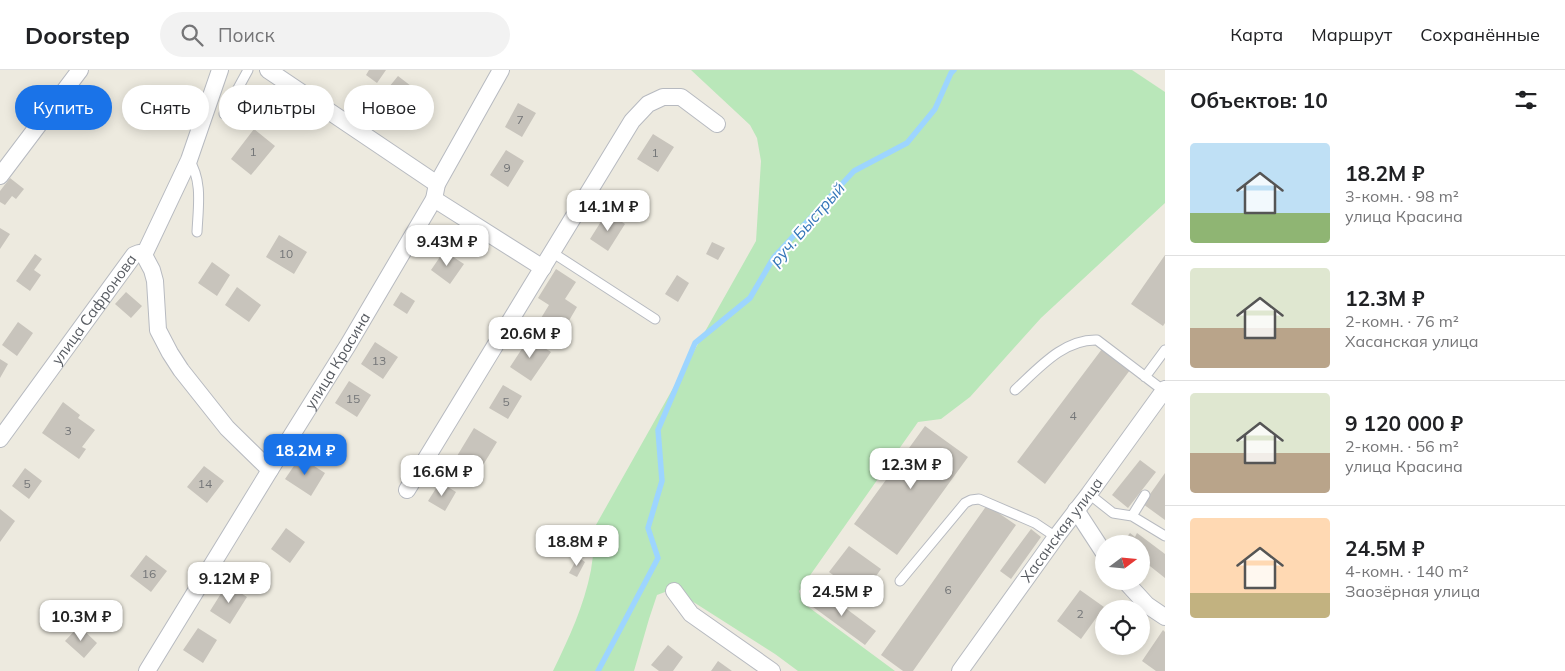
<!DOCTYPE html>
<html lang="ru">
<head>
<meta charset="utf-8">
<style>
  :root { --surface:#fff; --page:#f2f2f2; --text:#202124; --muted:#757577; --line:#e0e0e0; --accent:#1a73e8 }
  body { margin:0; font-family:Mulish,sans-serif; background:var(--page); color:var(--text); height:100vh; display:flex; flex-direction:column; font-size:19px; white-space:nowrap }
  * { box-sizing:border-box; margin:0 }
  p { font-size:16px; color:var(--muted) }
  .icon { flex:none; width:28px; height:28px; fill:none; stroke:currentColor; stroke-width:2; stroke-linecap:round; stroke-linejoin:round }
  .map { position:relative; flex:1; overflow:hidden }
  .panel { display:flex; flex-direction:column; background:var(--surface); width:400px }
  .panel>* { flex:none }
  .banner { position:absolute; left:15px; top:15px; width:475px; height:45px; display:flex; gap:10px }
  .needle { width:32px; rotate:74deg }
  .fabs { position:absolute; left:1095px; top:465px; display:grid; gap:10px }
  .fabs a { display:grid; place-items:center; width:55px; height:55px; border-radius:50%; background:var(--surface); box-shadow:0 2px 12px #0003; font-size:25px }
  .price { position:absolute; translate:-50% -42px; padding:0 11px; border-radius:10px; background:#fff; color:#222; font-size:16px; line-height:32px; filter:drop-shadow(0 1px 2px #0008) }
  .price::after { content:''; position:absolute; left:50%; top:30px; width:15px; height:11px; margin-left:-8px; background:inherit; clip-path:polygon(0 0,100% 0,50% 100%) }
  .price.on { background:var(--accent); color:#fff }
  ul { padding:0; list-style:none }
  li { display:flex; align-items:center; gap:15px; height:125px; padding:0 25px }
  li+li { border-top:1px solid var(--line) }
  li span { display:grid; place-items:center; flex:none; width:140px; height:100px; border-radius:5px; color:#555 }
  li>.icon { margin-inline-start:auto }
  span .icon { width:60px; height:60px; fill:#fffc; stroke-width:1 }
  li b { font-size:21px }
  h2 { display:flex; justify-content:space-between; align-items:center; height:60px; padding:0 25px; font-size:21px }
  .pill { padding:0 18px; border-radius:22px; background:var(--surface); box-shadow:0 2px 12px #0003; font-size:18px; line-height:45px }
  .pill.on { background:var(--accent); color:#fff }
  header { display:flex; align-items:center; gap:30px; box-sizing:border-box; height:70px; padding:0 25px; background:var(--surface); border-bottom:1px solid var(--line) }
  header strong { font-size:24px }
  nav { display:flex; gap:28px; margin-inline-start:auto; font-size:18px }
  .search { width:350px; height:45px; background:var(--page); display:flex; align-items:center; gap:12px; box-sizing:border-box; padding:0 18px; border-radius:28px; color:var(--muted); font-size:19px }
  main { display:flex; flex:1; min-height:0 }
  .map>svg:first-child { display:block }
  .green { fill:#b9e7b9 }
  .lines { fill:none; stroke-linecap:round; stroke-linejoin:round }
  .stream { stroke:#9dd5ff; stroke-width:5.5 }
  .building { fill:#c8c4bc }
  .lane-casing { stroke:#b7bac0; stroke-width:11 }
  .street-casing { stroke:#b7bac0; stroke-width:18 }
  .lane { stroke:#fff; stroke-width:9 }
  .street { stroke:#fff; stroke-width:16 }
  .labels { text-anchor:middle; stroke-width:4; stroke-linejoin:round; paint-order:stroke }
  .number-label { font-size:12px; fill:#747678 }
  .street-label { font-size:15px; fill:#585c62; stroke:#fff }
  .water-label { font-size:16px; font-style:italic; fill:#3375b8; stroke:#fff }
</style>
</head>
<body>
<header>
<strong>Doorstep</strong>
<div class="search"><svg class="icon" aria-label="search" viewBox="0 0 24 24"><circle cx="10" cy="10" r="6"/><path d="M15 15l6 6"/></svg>Поиск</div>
<nav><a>Карта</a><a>Маршрут</a><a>Сохранённые</a></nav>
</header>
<main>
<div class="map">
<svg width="1165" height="601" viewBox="0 0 1165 601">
  <rect width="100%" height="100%" fill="#edeadf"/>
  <path class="green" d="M691 0H1132L1165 22V133L1041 248 970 327 941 349 918 352 799 521 803 533 895 601H798L775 584 673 519 657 525 649 549 634 601H553C569 568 584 536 591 500 593 485 595 477 592 462L756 171 761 91 757 68 750 55Z"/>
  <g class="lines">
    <path class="stream" d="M598 601 658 488 648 458 662 411 658 360 695 273 750 228 774 187 854 101 907 73 935 39 951 3 954 0"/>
  </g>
  <path class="building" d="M369 0H386L377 13 366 5Z
    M398 6 411 16 393 38 380 28Z
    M518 33 536 43 522 67 505 57Z
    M254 59 275 76 251 105 231 89Z
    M653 64 674 77 658 102 637 89Z
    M506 80 524 91 508 117 490 105Z
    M10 108 24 119 16 129 12 126 5 135 0 132V121Z
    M607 142 625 154 608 181 590 169Z
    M0 158 10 164 0 179Z
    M279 165 307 182 294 204 266 187Z
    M712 172 725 178 718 190 706 184Z
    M444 181 464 194 450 214 431 200Z
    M35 184 42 189 34 200 41 205 30 221 16 211Z
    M1165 185V253L1163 256 1131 234Z
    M212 192 230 205 217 226 198 213Z
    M556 199 576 212 565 229 577 237 560 266 538 253 549 235 538 228Z
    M677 205 689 213 678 232 665 224Z
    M237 217 261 235 249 252 225 235Z
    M126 222 142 236 131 248 115 234Z
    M401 222 415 231 407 244 393 235Z
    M18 252 33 263 17 286 2 275Z
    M529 268 551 282 531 311 510 297Z
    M375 272 398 287 383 309 361 294Z
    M1102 279 1130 300 1045 414 1017 392Z
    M0 289 8 294 0 308Z
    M349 311 371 325 357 347 335 333Z
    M503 315 522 326 508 349 489 338Z
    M63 332 80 345 78 348 95 360 82 377 86 379 79 389 42 363Z
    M925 356 968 387 897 485 854 454Z
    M474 358 497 372 480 400 457 386Z
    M300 387 325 403 311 426 285 409Z
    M1140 390 1156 402 1128 438 1112 425Z
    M204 396 224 411 207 433 187 417Z
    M25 398 42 411 29 429 12 416Z
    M1165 403V450L1143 434Z
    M440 412 456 422 445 441 428 431Z
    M987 435 1016 455 913 601H903L881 585Z
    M0 439 15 451 0 472Z
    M286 458 305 472 290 493 271 479Z
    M1031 459 1041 467 1011 509 1000 501Z
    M1130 463 1135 467 1137 463 1165 484V508L1141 489V474H1121Z
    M849 476 881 499 862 526 829 502Z
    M146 485 167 501 151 522 130 506Z
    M578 487 585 492 577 507 569 503Z
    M227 514 247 527 230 554 210 541Z
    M820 519 876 561 865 575 809 534Z
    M1080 520 1104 537 1081 569 1057 551Z
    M79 556 97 573 84 588 65 571Z
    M198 558 217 570 203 593 183 580Z
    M1163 560 1165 562V601H1156L1142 591Z
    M668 575 683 587 673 601H659L651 595Z
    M718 591 732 601H711Z"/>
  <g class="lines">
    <g class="lane-casing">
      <path id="lane" d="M224 44 248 0
        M189 90C203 111 198 138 197 162
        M553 183 655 249
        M1145 307 1165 280
        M1015 320C1038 299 1063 269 1097 270L1164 321
        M1089 424 1113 443 1132 446 1165 466
        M1132 446 1145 425
        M900 511 965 433 971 430 979 429 1035 453 1056 467"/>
    </g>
    <g class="street-casing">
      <g id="street">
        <path d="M268 0 437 114"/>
        <path d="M0 106 80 0"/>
        <path d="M434 129 543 198"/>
        <path d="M144 185 152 200 155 211 158 260 170 283 181 300 227 358 270 400"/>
        <path id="s1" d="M0 369 134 185 139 183 144 185 189 90 220 0"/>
        <path d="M407 420 632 51 648 34 663 27H681L717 54"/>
        <path d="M1076 440 1104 483"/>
        <path d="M1125 511 1147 535 1165 547"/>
        <path d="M674 521 691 544 772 601"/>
        <path id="s2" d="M147 601 270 400 348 275 434 129 437 114 501 0"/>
        <path id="s3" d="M960 601 1056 467 1089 424 1165 319"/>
      </g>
    </g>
    <use href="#lane" class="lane"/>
    <use href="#street" class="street"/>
  </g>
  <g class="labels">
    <g class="number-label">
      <text x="520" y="54">7</text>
      <text x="253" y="86">1</text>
      <text x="655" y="87">1</text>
      <text x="507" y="102">9</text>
      <text x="286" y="188">10</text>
      <text x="379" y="295">13</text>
      <text x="353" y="333">15</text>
      <text x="506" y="336">5</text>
      <text x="1073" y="350">4</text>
      <text x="68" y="365">3</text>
      <text x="27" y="418">5</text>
      <text x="205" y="418">14</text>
      <text x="149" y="508">16</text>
      <text x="948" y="524">6</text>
      <text x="1080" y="548">2</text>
    </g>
    <g class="street-label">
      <text dy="5" stroke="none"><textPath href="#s1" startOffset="160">улица Сафронова</textPath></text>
      <text dy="5" stroke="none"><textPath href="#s2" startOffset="364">улица Красина</textPath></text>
      <text dy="5" stroke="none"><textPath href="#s3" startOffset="174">Хасанская улица</textPath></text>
    </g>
    <g class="water-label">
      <text transform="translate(807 154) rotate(-49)" y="6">руч. Быстрый</text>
    </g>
  </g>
</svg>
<div class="fabs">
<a><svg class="needle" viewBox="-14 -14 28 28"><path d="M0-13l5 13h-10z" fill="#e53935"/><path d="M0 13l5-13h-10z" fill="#757577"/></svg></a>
<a><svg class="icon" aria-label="locate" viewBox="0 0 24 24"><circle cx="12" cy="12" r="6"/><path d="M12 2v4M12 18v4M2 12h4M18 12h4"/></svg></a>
</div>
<b class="price" style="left:608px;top:162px">14.1M ₽</b>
<b class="price" style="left:447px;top:197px">9.43M ₽</b>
<b class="price" style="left:530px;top:289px">20.6M ₽</b>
<b class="price on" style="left:305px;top:406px">18.2M ₽</b>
<b class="price" style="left:911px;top:420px">12.3M ₽</b>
<b class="price" style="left:442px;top:427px">16.6M ₽</b>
<b class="price" style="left:577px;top:497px">18.8M ₽</b>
<b class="price" style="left:229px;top:534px">9.12M ₽</b>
<b class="price" style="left:842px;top:547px">24.5M ₽</b>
<b class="price" style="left:81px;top:572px">10.3M ₽</b>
<div class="banner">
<a class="pill on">Купить</a>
<a class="pill">Снять</a>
<a class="pill">Фильтры</a>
<a class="pill">Новое</a>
</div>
</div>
<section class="panel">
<h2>Объектов: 10<svg class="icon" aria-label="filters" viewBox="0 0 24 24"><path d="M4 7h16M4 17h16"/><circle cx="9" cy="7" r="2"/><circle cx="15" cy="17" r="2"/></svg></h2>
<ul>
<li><span style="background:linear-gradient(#bfe0f5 70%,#8fb573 0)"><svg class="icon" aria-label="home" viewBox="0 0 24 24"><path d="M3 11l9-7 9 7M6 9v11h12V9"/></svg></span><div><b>18.2M ₽</b><p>3-комн. · 98 m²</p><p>улица Красина</p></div></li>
<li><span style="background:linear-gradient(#dfe7d0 60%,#b9a48a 0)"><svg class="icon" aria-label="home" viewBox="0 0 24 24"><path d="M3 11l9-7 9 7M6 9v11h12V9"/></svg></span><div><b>12.3M ₽</b><p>2-комн. · 76 m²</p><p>Хасанская улица</p></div></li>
<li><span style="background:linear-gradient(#dfe7d0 60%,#b9a48a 0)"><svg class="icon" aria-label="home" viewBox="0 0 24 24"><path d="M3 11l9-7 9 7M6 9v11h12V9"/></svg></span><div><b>9 120 000 ₽</b><p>2-комн. · 56 m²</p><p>улица Красина</p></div></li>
<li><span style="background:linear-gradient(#ffd9b3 75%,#c2b280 0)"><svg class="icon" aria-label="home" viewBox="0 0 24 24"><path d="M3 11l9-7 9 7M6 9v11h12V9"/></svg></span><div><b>24.5M ₽</b><p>4-комн. · 140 m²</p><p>Заозёрная улица</p></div></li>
</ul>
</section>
</main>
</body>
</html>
